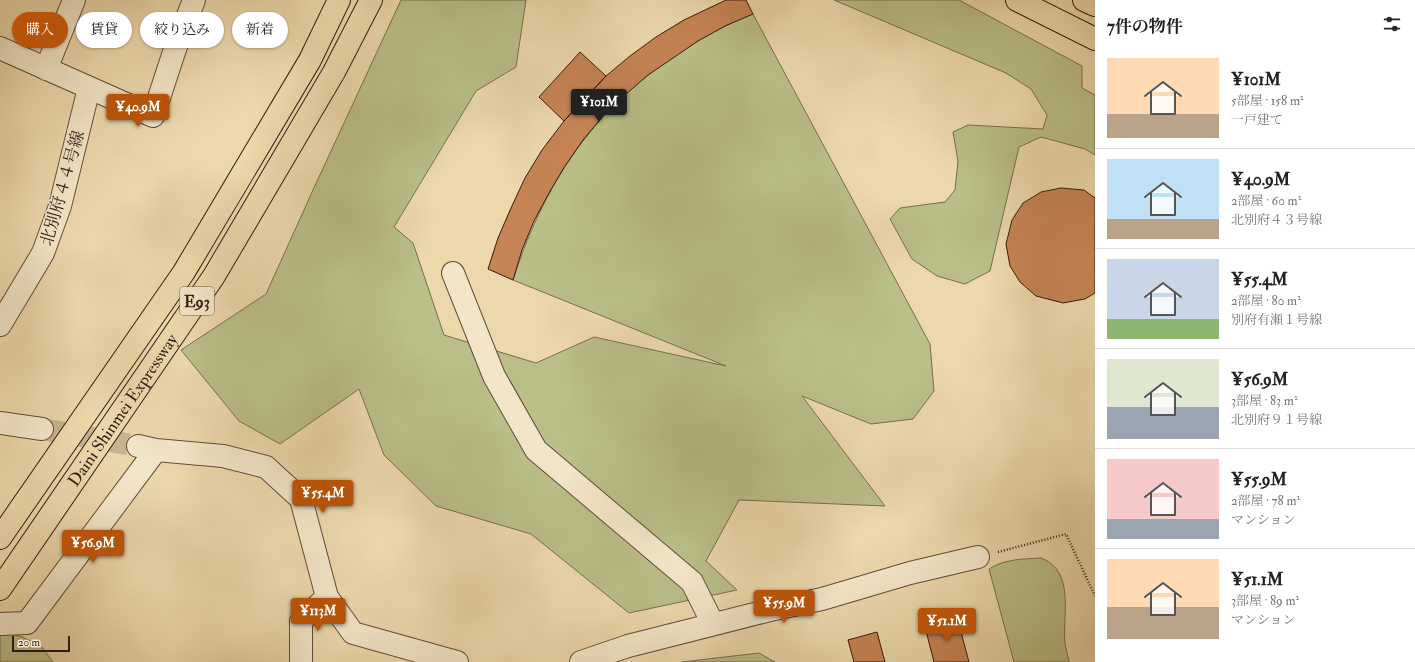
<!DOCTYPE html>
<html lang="ja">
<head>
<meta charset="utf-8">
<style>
  :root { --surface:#fff; --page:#f2f2f2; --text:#222; --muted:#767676; --line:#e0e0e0; --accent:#b45309 }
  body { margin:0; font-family:"IM FELL Double Pica","Noto Serif JP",serif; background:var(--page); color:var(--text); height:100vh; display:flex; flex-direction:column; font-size:15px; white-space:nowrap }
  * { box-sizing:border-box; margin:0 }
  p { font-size:13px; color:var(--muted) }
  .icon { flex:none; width:22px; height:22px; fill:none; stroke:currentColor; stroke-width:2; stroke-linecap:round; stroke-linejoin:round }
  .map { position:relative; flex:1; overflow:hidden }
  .details { display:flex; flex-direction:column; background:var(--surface); width:320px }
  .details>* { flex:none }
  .top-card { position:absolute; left:12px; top:12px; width:380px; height:36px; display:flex; gap:8px }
  .scale { position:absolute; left:12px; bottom:10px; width:58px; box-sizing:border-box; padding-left:4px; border:2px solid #331d13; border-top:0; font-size:11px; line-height:14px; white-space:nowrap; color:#331d13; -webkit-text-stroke:3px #f3e6c8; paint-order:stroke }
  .price { position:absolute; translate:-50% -34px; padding:0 9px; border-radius:4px; background:var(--accent); color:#fff; font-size:13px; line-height:26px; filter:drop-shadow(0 1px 2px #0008) }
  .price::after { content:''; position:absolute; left:50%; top:24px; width:12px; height:9px; margin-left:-6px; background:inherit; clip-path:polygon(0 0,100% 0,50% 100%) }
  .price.current { background:#222; color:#fff }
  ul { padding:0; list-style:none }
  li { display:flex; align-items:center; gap:12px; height:100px; padding:0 12px }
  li+li { border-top:1px solid var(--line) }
  li span { display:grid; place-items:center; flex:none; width:112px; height:80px; border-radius:0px; color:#555 }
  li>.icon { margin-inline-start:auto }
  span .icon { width:48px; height:48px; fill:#fffc; stroke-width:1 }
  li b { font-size:17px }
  h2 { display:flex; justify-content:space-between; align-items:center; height:48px; padding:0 12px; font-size:17px }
  .pill { padding:0 14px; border-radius:18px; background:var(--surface); box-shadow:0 1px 3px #0004; font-size:14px; line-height:36px }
  .pill.current { background:var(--accent); color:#fff }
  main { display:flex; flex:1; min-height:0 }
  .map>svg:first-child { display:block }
  .green { fill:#babe87; stroke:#766e4d }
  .building { fill:#c68354; stroke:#331d13 }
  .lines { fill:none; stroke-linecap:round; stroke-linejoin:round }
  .minor-tunnel { stroke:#c7b38d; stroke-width:22; stroke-dasharray:22 11; stroke-linecap:butt }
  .minor-casing { stroke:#614c39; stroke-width:24 }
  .highway-casing { stroke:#331d13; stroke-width:24 }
  .path { stroke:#331d13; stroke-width:2.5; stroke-dasharray:1 2; stroke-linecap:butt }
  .minor { stroke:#f3e6c8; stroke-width:22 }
  .highway { stroke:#ecd8ab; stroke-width:22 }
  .labels { text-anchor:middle; stroke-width:3; stroke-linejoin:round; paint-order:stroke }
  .shield { fill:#f3e6c8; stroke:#6d5949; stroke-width:1 }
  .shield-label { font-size:16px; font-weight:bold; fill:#331d13 }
  .street-label { font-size:17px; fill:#331d13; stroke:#f3e6c8 }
</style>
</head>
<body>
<main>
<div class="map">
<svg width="1095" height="662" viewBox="0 0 1095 662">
  <rect width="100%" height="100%" fill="#ecd8ab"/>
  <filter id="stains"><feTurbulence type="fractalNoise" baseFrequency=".005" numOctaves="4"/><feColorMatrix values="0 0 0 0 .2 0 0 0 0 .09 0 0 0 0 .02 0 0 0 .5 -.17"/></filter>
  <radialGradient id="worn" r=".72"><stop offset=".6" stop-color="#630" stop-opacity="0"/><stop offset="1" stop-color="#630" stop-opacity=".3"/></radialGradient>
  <path class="green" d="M401 0H526L516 67 476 91 394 227 413 243 444 335 536 363 594 337 726 366 513 280C547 174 602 98 698 41 715 30 734 22 753 14L930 344 934 391 913 419 871 424 802 396 885 506 739 500 706 561 737 590 629 613 531 534 436 506 384 455 359 389 280 444 239 421 181 350 266 294 313 190Z
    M834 0H959L1082 66V88L1095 95V155L1085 149 1041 137 1019 147 990 271 965 284 937 276 912 259 890 219 900 208 945 202 955 190 958 161 953 132 968 125 1043 129 1047 115 1031 89 1006 73Z
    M1041 558C1076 571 1062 616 1065 644 1066 650 1068 656 1069 662H1014L989 569C1004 559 1023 559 1041 558Z
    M0 633 20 636 41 646 53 662H0Z
    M759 653 775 662H682Z"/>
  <path class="building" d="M726 0H746L753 14 725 26 698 41 648 75 625 95 603 116 583 140 565 166 549 193 534 221 522 250 513 280 488 269 498 238 511 208 525 178 542 150 564 121 606 76 630 56 656 37 684 20Z
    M580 52 606 76 564 121 539 97Z
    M1061 188 1084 190 1095 198V293L1085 299 1063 303 1036 296 1020 282 1010 266 1006 244 1012 220 1023 203 1041 192Z
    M957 617 969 662H934L925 627Z
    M877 632 885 662H854L848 640Z"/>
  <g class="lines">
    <path class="minor-tunnel" d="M42 429 138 446"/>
    <g class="minor-casing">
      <path id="minor" d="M0 48 153 116 175 49 194 0
        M46 69 74 0
        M453 273 494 376 536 450 692 582 713 624
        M0 325 43 253 60 206 89 88
        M0 423 42 429
        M138 446 156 450 223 456 266 467 301 499 327 597 353 633 457 662
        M0 624 27 623 156 450
        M301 662V621L327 597
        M581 662 628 646 770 610 822 599 910 573 978 557"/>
    </g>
    <g class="highway-casing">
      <g id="highway">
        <path d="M1017 0 1095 39"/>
        <path d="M1084 0 1095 5"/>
        <path d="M0 538 184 272 310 60 339 0"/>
        <path id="s1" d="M0 589 214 276 334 72 371 0"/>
      </g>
    </g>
    <path class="path" d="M998 552 1066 534 1095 596"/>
    <use href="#minor" class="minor"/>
    <use href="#highway" class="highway"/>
  </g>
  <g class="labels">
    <rect class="shield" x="180" y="287" width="34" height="28" rx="3"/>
    <g class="shield-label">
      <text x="197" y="307">E93</text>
    </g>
    <g class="street-label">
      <text transform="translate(62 188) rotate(-74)" y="6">北別府４４号線</text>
      <text dy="6" stroke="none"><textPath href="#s1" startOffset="217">Daini Shinmei Expressway</textPath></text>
    </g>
  </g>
  <rect width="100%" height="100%" filter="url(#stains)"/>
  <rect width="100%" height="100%" fill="url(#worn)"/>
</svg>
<div class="scale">20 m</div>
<b class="price current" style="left:599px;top:123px">¥101M</b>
<b class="price" style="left:138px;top:128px">¥40.9M</b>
<b class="price" style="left:323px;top:514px">¥55.4M</b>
<b class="price" style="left:93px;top:564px">¥56.9M</b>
<b class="price" style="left:784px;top:624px">¥55.9M</b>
<b class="price" style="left:318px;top:632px">¥113M</b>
<b class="price" style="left:947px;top:642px">¥51.1M</b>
<div class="top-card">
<a class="pill current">購入</a>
<a class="pill">賃貸</a>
<a class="pill">絞り込み</a>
<a class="pill">新着</a>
</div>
</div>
<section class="details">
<h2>7件の物件<svg class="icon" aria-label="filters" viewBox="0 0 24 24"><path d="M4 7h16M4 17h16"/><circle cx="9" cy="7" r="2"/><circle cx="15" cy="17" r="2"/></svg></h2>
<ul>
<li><span style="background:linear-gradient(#ffd9b3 70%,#b9a48a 0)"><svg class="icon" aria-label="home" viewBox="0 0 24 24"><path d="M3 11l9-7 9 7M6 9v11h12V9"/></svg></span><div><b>¥101M</b><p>5部屋 · 158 m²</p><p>一戸建て</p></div></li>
<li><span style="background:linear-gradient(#bfe0f5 75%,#b9a48a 0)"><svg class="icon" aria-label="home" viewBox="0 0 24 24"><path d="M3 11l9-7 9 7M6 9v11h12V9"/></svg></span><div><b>¥40.9M</b><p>2部屋 · 60 m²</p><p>北別府４３号線</p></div></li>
<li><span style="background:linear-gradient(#c9d6e8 75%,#8fb573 0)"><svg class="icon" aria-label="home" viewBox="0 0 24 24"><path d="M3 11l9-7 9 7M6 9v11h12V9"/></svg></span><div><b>¥55.4M</b><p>2部屋 · 80 m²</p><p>別府有瀬１号線</p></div></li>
<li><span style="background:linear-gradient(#dfe7d0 60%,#9aa5b1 0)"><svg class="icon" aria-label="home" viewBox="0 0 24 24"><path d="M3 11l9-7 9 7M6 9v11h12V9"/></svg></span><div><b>¥56.9M</b><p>3部屋 · 83 m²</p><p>北別府９１号線</p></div></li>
<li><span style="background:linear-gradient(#f6c9c9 75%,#9aa5b1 0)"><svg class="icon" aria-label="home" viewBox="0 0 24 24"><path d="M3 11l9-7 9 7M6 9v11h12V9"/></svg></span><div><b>¥55.9M</b><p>2部屋 · 78 m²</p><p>マンション</p></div></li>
<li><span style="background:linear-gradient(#ffd9b3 60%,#b9a48a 0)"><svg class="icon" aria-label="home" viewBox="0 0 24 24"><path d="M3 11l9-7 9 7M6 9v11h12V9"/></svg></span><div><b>¥51.1M</b><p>3部屋 · 89 m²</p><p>マンション</p></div></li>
</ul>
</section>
</main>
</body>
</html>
